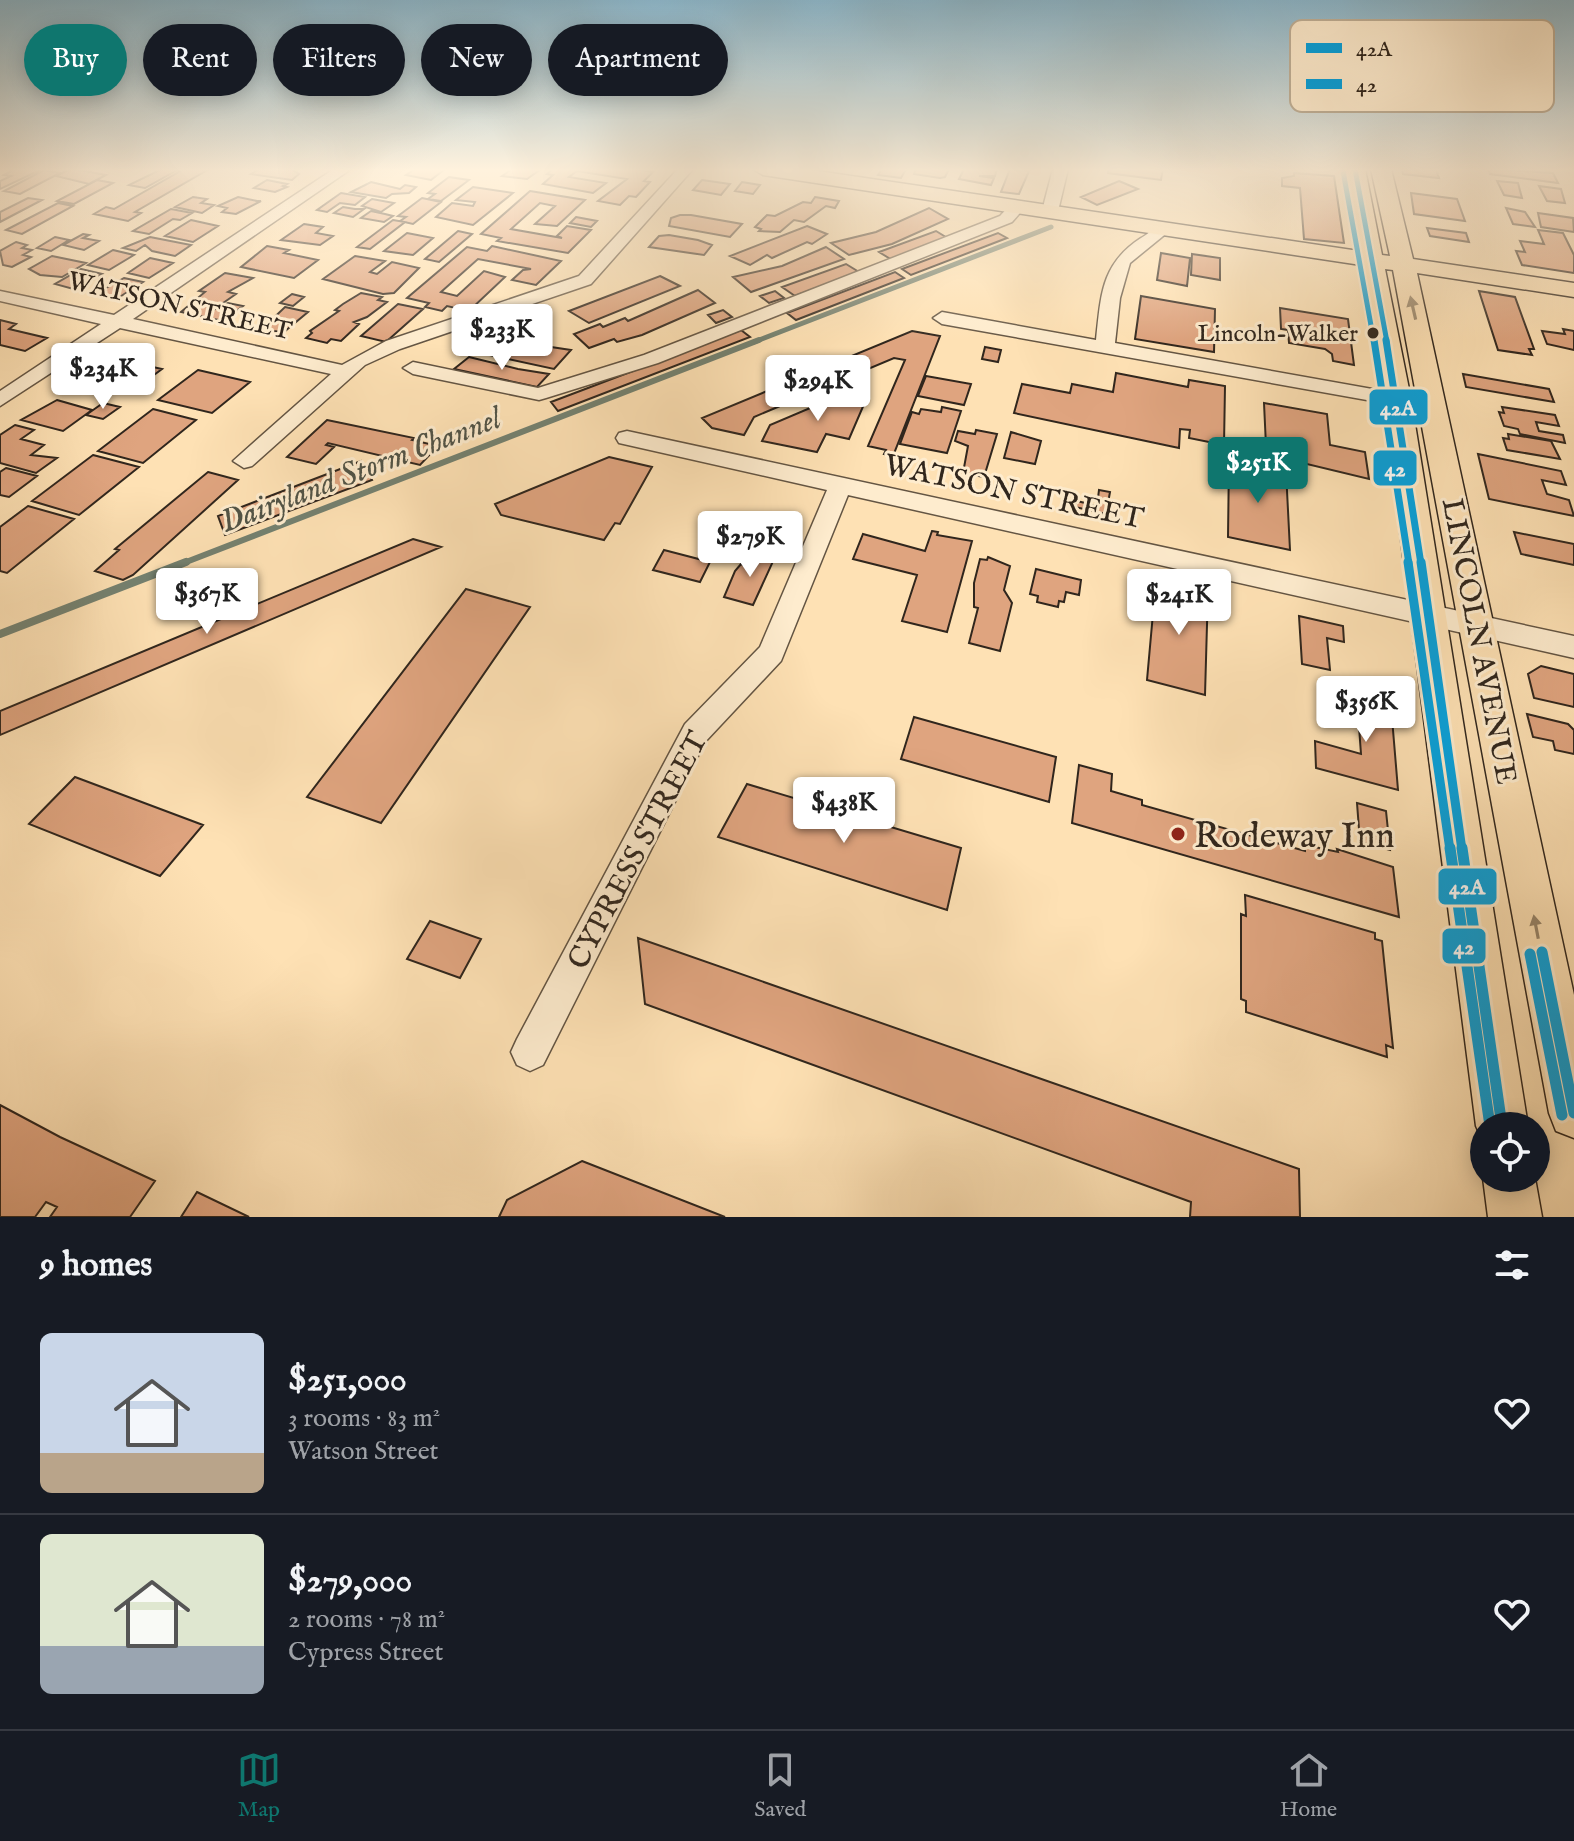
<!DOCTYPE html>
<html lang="en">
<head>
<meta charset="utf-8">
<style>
  :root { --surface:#171b24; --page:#242831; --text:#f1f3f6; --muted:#9ea1a6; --line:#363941; --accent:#0f766e }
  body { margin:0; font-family:"IM FELL English",serif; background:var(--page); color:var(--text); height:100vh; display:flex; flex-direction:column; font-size:30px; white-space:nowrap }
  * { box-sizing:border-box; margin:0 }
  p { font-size:26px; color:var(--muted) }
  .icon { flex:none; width:44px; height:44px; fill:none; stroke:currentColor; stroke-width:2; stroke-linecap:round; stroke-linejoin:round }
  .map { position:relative; height:1217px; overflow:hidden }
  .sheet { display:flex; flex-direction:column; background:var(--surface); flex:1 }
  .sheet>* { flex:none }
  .hud { position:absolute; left:24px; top:24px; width:800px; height:72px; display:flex; gap:16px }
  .controls { position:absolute; left:1470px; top:1112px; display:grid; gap:16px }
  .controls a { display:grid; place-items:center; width:80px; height:80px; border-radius:50%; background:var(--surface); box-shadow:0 4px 20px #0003; font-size:40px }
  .price { position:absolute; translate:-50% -68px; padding:0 18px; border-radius:8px; background:#fff; color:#222; font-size:26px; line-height:52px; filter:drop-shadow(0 2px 4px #0008) }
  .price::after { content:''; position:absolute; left:50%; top:48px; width:24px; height:18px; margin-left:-12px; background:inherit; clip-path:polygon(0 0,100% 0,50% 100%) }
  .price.current { background:var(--accent); color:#fff }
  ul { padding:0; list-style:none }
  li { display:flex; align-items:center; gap:24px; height:200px; padding:0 40px }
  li+li { border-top:2px solid var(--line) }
  li span { display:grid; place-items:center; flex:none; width:224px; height:160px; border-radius:12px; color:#555 }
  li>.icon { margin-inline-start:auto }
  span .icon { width:96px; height:96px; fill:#fffc; stroke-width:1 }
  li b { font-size:34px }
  h2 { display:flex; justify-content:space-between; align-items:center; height:96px; padding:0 40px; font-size:34px }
  .tag { padding:0 28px; border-radius:36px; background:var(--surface); box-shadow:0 4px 20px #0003; font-size:28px; line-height:72px }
  .tag.current { background:var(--accent); color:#fff }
  .tabs { display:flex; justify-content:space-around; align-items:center; height:112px; border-top:2px solid var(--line); background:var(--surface); font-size:22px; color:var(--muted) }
  .tabs a { display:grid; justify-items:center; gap:4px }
  .tabs .current { color:var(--accent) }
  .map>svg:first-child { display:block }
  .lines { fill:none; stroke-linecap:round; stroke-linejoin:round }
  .stream-far2 { stroke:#748170; stroke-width:5 }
  .stream-far1 { stroke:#748170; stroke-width:6 }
  .stream { stroke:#748170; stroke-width:8 }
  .building { fill:#dfa47f; stroke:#30261d; stroke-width:2 }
  .minor-casing { stroke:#645543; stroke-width:3 }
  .major-casing { stroke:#30261d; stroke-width:3 }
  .minor { fill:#feecce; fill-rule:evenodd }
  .major { fill:#fee1b4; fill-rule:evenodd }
  .bus-1-far3-casing { stroke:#feecce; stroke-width:9 }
  .bus-1-far2-casing { stroke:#feecce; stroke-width:12 }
  .bus-1-far1-casing { stroke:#feecce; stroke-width:15 }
  .bus-1-casing { stroke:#feecce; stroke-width:17 }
  .bus-2-far3-casing { stroke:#feecce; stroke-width:9 }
  .bus-2-far2-casing { stroke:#feecce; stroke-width:12 }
  .bus-2-far1-casing { stroke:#feecce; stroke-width:15 }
  .bus-2-casing { stroke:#feecce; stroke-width:17 }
  .bus-1-far3 { stroke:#05a1dd; stroke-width:5 }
  .bus-1-far2 { stroke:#05a1dd; stroke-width:7 }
  .bus-1-far1 { stroke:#05a1dd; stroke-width:9 }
  .bus-1 { stroke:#05a1dd; stroke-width:11 }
  .bus-2-far3 { stroke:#05a1dd; stroke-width:5 }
  .bus-2-far2 { stroke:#05a1dd; stroke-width:7 }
  .bus-2-far1 { stroke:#05a1dd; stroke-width:9 }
  .bus-2 { stroke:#05a1dd; stroke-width:11 }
  .oneway { fill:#978468 }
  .bus-dot { fill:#30261d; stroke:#feecce; stroke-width:3 }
  .poi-dot { fill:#8f2418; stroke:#feecce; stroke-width:3 }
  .labels { text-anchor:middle; stroke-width:6; stroke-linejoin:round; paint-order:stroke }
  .far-bus-label { font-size:24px; fill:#30261d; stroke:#feecce; text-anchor:end }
  .far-street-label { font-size:26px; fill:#30261d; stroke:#feecce }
  .street-label { font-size:30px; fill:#30261d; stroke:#feecce }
  .water-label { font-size:32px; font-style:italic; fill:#525447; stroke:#feecce }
  .near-poi-label { font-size:36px; fill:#30261d; stroke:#feecce; text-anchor:start }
  .key { fill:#feecce; stroke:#c0b199; stroke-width:2 }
  .key-label { font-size:22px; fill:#30261d }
  .line-badge { stroke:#feecce; stroke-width:3 }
  .badge-label { font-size:22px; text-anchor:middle; font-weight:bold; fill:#fff }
</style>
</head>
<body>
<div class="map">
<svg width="1574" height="1217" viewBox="0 0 1574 1217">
  <rect width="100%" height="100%" fill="#fee1b4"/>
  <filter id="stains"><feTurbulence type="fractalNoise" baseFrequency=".0025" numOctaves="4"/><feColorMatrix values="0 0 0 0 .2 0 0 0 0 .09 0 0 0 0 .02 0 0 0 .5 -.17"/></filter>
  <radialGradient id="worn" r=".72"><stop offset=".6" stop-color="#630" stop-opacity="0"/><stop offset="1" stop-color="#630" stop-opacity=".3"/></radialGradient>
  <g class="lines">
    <path class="stream-far2" d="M754 342 1051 227"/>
    <path class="stream-far1" d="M181 564 759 340"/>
    <path class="stream" d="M0 634 186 562"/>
  </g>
  <path class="building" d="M15 169 40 170 0 189V181L11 176 4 175Z
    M70 169H74L106 175 89 184 56 176Z
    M157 169H179L145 188 129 185 160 170Z
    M184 169H209L135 212 141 213 128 221 94 214 106 207 114 209Z
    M259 169H291L299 174 292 180 251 174Z
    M415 169H445L431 180 406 175Z
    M512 169H541L527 179 502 176Z
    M552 169H635L653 172 644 181 650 182 636 197 629 196 620 205 598 201 627 179 577 171 569 177 606 183 593 193 543 184 553 175 547 174Z
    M882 169H906L901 178 878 175Z
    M916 169H949L945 177 940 178 914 174Z
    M964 169H997L995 176H979L994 178 991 185 959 179Z
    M1010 169 1029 171 1019 194 1001 192Z
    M1108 169H1163L1161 180 1108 173Z
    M1402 169 1436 170 1439 178 1403 174Z
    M1488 169 1553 173 1558 183 1490 174Z
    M44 170 60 173 20 194 4 191Z
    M1294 173 1334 176 1344 243 1304 239 1300 188 1282 186V178L1294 176Z
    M449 177 469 180 441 201 428 199 435 194 428 193Z
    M97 180 113 183 74 204 57 201Z
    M267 180 287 184 283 186 287 187 275 192 254 188Z
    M702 180 730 184 721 195 693 190Z
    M1119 181 1138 189 1097 205 1081 197Z
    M1497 181 1518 183 1522 198 1504 195Z
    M371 182 400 189 405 185 416 187 409 193 392 194 386 198 351 192Z
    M742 182 760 185 753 194 735 191Z
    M1539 186 1561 189 1565 203 1547 201Z
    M473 187 513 193 473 225 436 217 452 203 473 206 475 202 456 200Z
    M530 191 585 200 557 226 535 224 555 206 540 203 511 229 562 238 557 236 567 226 591 230 568 253 497 241 501 238 481 234Z
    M341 193 365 197 355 205 340 203 327 212 317 210Z
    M1411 193 1457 199 1465 221 1414 214Z
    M193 197 207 199 201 203 214 205 202 213 175 207Z
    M238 197 257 201H261L236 214 222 212 227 208 218 206Z
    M815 197 839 201 835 208 826 206 804 222 794 220 780 232 759 231 761 229 755 227 767 215 775 216 803 202 811 203Z
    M28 198 42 200 0 222V212Z
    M422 198 441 202 413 224 400 221 406 217 398 216Z
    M372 199 394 203 381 212 362 206Z
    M58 203 73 206 22 234 6 230Z
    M343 207 355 209H364L353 217 334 213Z
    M929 208 948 219 892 244 849 255 831 243 876 232Z
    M1506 208 1525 212 1535 227 1513 224Z
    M171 209 192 213 180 220 173 219 149 234 133 231Z
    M371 211 385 214 393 216 384 222 361 218Z
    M1538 213 1573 218 1574 232 1541 227Z
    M680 215H691L742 224 730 237 669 226 671 218Z
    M576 217 597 221 591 227 570 223Z
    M191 220 218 226 193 242 165 236Z
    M393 220 405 222 370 249 357 247Z
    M304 224 323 227 316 233 333 236 320 245 281 240Z
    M807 226 827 234 812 244 807 242 772 258 767 255 750 265 730 256Z
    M1427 228 1466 233 1469 242 1430 236Z
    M1538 230 1563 233 1574 255V273L1522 265 1516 251 1525 252 1520 241 1544 244Z
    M458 231 472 234 439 262 425 259Z
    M936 231 949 239 892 260 879 252Z
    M407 233 433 238 413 255 384 251Z
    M998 233 1007 238 911 275 902 269Z
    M83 234 89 235 83 238 99 241 84 250 63 245Z
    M669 235 698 240 712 245 704 255 649 247 659 236Z
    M55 237 69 240 51 251 37 248Z
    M150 237 191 245 175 256 152 251 145 245 136 251 123 248Z
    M16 242 27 245 22 248 32 250 23 255 31 257 12 267 3 265 0 251Z
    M267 246 289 250 284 253 318 260 294 278 241 267Z
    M492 246 561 261 536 285 512 280 523 270 531 269 478 259 441 292 457 296 484 271 505 277 469 311 447 306 442 311 425 307 429 303 407 298 467 247 487 251Z
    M826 247 844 259 751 292 733 277 782 266Z
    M113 250 134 255 109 270 88 265Z
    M1161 253 1190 258 1187 286 1157 280Z
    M1192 254 1220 258V280L1191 275Z
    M52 256 86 263 62 277 40 275 29 269Z
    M355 256 385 261 370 272 377 274 392 262 419 268 394 293 383 294 323 279Z
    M150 258 173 263 149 278 128 273Z
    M846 264 859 272 795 296 782 287Z
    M81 269 102 274 77 290 55 284Z
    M895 272 904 278 796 320 787 313Z
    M225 273 253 278 228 292 236 294 213 310 228 303 243 306 223 321 181 312 205 292 199 291Z
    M660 276 680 286 589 323 569 311Z
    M124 278 143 282 118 298 97 293Z
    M698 290 715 303 642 335 617 342 614 339 589 348 574 334 600 324 603 327 625 318 628 321Z
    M775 291 784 298 769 303 760 296Z
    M1479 291 1515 297 1534 349H1529L1532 355 1498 350Z
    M361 293 382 297 378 300 387 302 367 317 354 322 359 324 341 341 331 339 327 343 306 338 312 333 310 331 339 311 335 310 343 304Z
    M292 294 304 297 293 306 280 303Z
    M1141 296 1215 309 1214 352 1135 339Z
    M398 304 423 309 386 342 361 336Z
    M285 307 308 312 284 332 261 330Z
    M1280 308 1348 319 1354 365 1333 361 1332 354 1325 349 1289 343 1288 330 1281 329Z
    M723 310 732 317 716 323 708 315Z
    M0 320 16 324 9 329 47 338 25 351 0 345Z
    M1563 329 1574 331V350L1547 344 1542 331 1565 334Z
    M741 330 750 337 558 411 551 402Z
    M912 331 940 336 893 456 884 454 886 450 868 446 905 360 894 358 754 417 744 435 712 428 702 418Z
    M489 333 514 338 511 341 571 350 554 369 471 351Z
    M985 347 1001 350 998 362 982 359Z
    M469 357 518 369 549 374 537 387 454 369Z
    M113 358 152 363 148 366 162 369 135 389 107 383 96 391 74 385Z
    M198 370 250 382 212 413 158 400Z
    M1116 373 1188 387 1189 380 1225 386 1224 445 1189 438 1190 430 1180 429 1179 448 1014 413 1022 384 1070 393 1072 384 1113 392Z
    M1463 374 1549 389 1554 402 1466 387Z
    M926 376 971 384 964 405 918 396Z
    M850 391 868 395 849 439 826 434 817 452 762 441 770 425Z
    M57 400 92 410 63 431 21 420Z
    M103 403 120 407 103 419 86 415Z
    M1264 403 1327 414 1330 445 1365 452 1369 479 1286 459V450L1266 446Z
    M942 407 961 411 947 453 900 444 912 412 919 414 921 409 941 412Z
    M1502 407 1555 415 1559 426 1536 422 1539 431 1563 435 1565 443 1520 434 1518 429 1504 426 1499 412 1504 413Z
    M153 409 196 420 143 463 98 451Z
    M327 420 414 438 412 440 438 446 420 465 328 443 326 445 334 447 316 464 287 457Z
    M15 425 34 430 21 439 44 445 31 455 57 458 36 473 0 463V435Z
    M976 430 997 434 984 477 963 473 968 446 955 441 958 431 975 434Z
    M1011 432 1041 441 1035 464 1004 458Z
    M1508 434 1551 441 1560 459 1507 450 1503 438 1509 439Z
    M1478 454 1561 471 1566 485 1542 480 1547 494 1569 500 1574 516 1489 499Z
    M93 455 139 467 79 515 32 501Z
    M609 457 652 467 620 524 615 523 604 540 501 515 495 504Z
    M1229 460 1286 471 1290 550 1228 537Z
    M361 461 372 480 225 535 218 516Z
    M6 468 37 476 9 497 0 495V472Z
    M208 472 238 480 133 575 123 580 95 571 119 550 115 549Z
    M1099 490 1110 492 1106 514 1075 507 1077 501 1097 506Z
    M28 506 74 519 7 573 0 571V527Z
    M932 531 938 532 937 535 972 541 947 632 902 621 917 575 853 559 863 534 925 551Z
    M1514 532 1574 544V565L1521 554Z
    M413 539 441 547 0 735V711Z
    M664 550 710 562 700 582 653 570Z
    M753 551 775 557 753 605 724 597 735 571 741 564 746 566Z
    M988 557 1010 566 1004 590 1012 603 1000 651 969 643 978 608 974 607V583L980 559 987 560Z
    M1036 569 1081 580 1079 595 1066 592 1064 602 1059 601 1058 607 1037 602 1038 596 1030 594Z
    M1156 580 1208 589 1205 695 1147 680Z
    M466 589 530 607 381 823 307 797Z
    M1299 616 1343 626 1344 642 1327 638 1330 670 1302 664Z
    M1541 666 1574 674V707L1534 698 1528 674Z
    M1356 685 1390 694 1398 790 1316 768 1315 741 1361 754Z
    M1527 714 1568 724 1574 730V754L1555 750 1553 741 1533 737Z
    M914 717 1056 757 1049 802 901 759Z
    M1079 765 1112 774 1111 791 1142 800V805L1305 851V845L1338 852 1337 849 1393 867 1399 917 1072 823Z
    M75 777 203 825 160 876 29 824Z
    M747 784 961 848 947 910 718 837Z
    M1357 803 1386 811 1390 850 1360 842Z
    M1245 895 1375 933V939L1382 941 1393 1048 1386 1045 1387 1057 1246 1012V1001L1241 999V914L1246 916Z
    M430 921 481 939 460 978 407 959Z
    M638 938 1299 1169 1300 1217H1190L1191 1202 645 1004Z
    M0 1105 60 1137 155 1181 130 1217H50L57 1207 46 1202 35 1217H0Z
    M582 1161 725 1217H499L507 1200Z
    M197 1192 249 1217H181Z"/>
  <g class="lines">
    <g class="minor-casing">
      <path id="minor" d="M334 169H351L133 319 342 365 386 341 579 276 678 169H693L591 284 400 349 365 365 252 466 244 468 233 461 331 374 120 328 0 406V391L101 324 0 301V291L114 315Z
        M1053 169H1068L1058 211 1050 216 1042 211Z
        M1012 203 1026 206 1012 222 658 363 546 398 539 400 413 374 403 368 413 362 538 388 644 355 1000 216Z
        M1162 224 1168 226V232L1130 263 1120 298 1115 343 1434 400 1444 406 1434 412 942 324 933 318 942 312 1096 340C1101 295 1101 264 1141 238 1149 234 1154 227 1162 224Z
        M627 431 1574 636V658L848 495 781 661 705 742 543 1065 530 1071 517 1065 511 1052 517 1039 685 724 760 647 827 490 619 443 616 438 619 433Z"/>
    </g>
    <g class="major-casing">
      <path id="major" d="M753 169H804L1359 251 1345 169H1365L1382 255 1390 256 1371 169H1391L1413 259 1574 283V297L1417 273 1574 995V1138L1556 1131 1549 1113 1393 270 1385 269 1411 399 1528 1126H1484V1144L1476 1126 1383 399 1361 265 763 175Z
        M1484 1175V1178H1535L1542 1217H1488L1483 1178Z"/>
    </g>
    <use href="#minor" class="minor"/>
    <use href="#major" class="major"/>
    <g class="bus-1-far3-casing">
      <path id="bus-1-far3" d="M1355 169 1387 342"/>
    </g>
    <g class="bus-1-far2-casing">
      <path id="bus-1-far2" d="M1386 340 1421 564"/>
    </g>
    <g class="bus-1-far1-casing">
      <path id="bus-1-far1" d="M1421 562 1462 850"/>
    </g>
    <g class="bus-1-casing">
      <path id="bus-1" d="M1462 848 1502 1126
        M1542 952 1574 1113"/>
    </g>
    <g class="bus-2-far3-casing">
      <path id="bus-2-far3" d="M1343 171 1374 342"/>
    </g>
    <g class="bus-2-far2-casing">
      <path id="bus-2-far2" d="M1374 340 1409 564"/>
    </g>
    <g class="bus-2-far1-casing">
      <path id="bus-2-far1" d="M1408 562 1450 850"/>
    </g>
    <g class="bus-2-casing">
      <path id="bus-2" d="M1450 848 1490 1126
        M1530 954 1562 1115"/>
    </g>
    <use href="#bus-1-far3" class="bus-1-far3"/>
    <use href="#bus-1-far2" class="bus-1-far2"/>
    <use href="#bus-1-far1" class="bus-1-far1"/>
    <use href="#bus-1" class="bus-1"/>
    <use href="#bus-2-far3" class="bus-2-far3"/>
    <use href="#bus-2-far2" class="bus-2-far2"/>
    <use href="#bus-2-far1" class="bus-2-far1"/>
    <use href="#bus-2" class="bus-2"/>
  </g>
  <defs><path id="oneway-solid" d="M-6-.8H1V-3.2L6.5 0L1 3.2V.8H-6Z" transform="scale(2)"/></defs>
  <g class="oneway">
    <use href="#oneway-solid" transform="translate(1413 308) rotate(-103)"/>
    <use href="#oneway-solid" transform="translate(1536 927) rotate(-101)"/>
  </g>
  <linearGradient id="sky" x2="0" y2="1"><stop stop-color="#8bb8ce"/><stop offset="0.5" stop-color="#fff2dd"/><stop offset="1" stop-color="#fff2dd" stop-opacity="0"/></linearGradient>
  <rect width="1574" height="340" fill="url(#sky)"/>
  <circle class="bus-dot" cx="1373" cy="333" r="7"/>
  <circle class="poi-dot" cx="1178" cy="834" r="8"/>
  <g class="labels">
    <g class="far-bus-label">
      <text x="1358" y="341">Lincoln-Walker</text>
    </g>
    <g class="far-street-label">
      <text transform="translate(180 305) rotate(13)" y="9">WATSON STREET</text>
    </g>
    <g class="street-label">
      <text transform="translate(1014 491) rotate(12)" y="10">WATSON STREET</text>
      <text transform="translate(1480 641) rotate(79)" y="10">LINCOLN AVENUE</text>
      <text transform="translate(637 850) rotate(-62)" y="10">CYPRESS STREET</text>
    </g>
    <g class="water-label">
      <text transform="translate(360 469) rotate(-21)" y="11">Dairyland Storm Channel</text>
    </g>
    <g class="near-poi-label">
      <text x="1194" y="847">Rodeway Inn</text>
    </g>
  </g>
  <rect x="1290" y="20" width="264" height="92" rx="12" class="key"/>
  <rect x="1306" y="43" width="36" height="10" fill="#05a1dd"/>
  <rect x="1306" y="79" width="36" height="10" fill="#05a1dd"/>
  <g class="key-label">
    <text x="1356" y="56">42A</text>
    <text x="1356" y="92">42</text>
  </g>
  <g class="line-badge">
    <rect x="1368" y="388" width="61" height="38" rx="8" fill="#05a1dd"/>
    <rect x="1372" y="449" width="46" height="38" rx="8" fill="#05a1dd"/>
    <rect x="1437" y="867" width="61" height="39" rx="8" fill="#05a1dd"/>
    <rect x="1441" y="927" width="46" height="38" rx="8" fill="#05a1dd"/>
  </g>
  <g class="badge-label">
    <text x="1398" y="415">42A</text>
    <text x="1395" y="476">42</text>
    <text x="1467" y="894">42A</text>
    <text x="1464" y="954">42</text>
  </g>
  <rect width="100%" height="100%" filter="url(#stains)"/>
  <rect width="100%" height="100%" fill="url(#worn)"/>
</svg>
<div class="controls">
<a><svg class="icon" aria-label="locate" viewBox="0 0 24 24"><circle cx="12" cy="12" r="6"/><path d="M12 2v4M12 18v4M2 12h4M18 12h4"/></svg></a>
</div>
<b class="price" style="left:502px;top:372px">$233K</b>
<b class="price" style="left:103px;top:411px">$234K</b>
<b class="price" style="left:818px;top:423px">$294K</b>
<b class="price current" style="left:1258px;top:505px">$251K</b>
<b class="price" style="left:750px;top:579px">$279K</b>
<b class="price" style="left:207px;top:636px">$367K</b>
<b class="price" style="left:1179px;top:637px">$241K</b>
<b class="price" style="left:1366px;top:744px">$356K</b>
<b class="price" style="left:844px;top:845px">$438K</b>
<div class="hud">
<a class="tag current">Buy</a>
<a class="tag">Rent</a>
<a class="tag">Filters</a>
<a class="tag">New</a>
<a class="tag">Apartment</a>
</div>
</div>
<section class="sheet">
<h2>9 homes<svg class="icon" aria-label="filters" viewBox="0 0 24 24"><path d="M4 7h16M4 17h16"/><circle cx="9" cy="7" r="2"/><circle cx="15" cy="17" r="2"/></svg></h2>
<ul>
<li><span style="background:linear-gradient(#c9d6e8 75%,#b9a48a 0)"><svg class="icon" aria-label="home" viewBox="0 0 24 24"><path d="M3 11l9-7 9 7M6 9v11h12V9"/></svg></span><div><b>$251,000</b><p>3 rooms · 83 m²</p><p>Watson Street</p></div><svg class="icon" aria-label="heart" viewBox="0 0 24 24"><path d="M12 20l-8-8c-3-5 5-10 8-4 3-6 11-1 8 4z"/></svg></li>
<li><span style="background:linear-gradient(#dfe7d0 70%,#9aa5b1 0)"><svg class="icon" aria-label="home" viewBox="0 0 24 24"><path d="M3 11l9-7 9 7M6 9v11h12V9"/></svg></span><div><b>$279,000</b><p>2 rooms · 78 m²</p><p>Cypress Street</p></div><svg class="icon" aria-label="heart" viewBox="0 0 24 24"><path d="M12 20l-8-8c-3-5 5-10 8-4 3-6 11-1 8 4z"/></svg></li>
</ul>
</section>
<nav class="tabs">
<a class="current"><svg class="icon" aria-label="map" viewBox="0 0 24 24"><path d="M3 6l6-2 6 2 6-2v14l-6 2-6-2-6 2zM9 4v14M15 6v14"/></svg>Map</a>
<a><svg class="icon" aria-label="saved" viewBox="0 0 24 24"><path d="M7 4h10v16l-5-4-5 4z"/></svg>Saved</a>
<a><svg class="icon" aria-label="home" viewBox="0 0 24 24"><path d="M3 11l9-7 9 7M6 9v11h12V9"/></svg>Home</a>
</nav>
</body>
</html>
